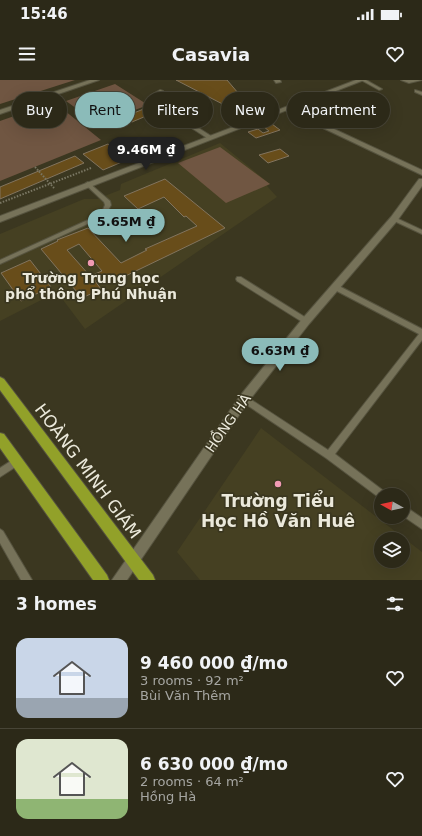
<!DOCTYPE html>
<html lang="en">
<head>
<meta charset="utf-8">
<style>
  :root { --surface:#2c2918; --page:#383525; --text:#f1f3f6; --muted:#a6a6a2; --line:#484537; --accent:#8bbbb9 }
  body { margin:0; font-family:"DejaVu Sans",sans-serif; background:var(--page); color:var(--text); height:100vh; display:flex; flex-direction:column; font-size:15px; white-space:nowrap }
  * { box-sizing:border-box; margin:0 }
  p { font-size:13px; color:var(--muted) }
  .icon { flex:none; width:22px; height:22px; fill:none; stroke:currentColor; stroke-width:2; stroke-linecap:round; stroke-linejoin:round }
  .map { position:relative; height:500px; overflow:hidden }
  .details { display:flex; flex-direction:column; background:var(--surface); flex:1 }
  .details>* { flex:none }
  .guide { position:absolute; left:12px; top:12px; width:398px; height:36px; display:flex; gap:8px }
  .needle { width:26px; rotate:278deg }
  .controls { position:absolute; left:374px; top:408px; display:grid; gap:8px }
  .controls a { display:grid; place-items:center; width:36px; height:36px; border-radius:50%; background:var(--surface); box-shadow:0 4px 16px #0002,0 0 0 1px var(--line); font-size:20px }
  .price { position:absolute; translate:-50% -34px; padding:0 9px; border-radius:14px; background:var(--accent); color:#111; font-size:13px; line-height:26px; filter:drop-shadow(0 1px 2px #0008) }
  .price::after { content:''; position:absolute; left:50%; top:24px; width:12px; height:9px; margin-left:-6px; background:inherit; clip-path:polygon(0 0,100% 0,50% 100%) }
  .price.active { background:#222; color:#fff }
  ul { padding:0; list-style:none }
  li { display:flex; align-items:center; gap:12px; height:100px; padding:0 16px }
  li+li { border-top:1px solid var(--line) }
  li span { display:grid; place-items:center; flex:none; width:112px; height:80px; border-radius:12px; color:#555 }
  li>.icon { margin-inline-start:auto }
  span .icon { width:48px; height:48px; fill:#fffc; stroke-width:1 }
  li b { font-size:17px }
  h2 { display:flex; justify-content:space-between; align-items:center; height:48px; padding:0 16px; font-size:17px }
  .chip { padding:0 14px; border-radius:18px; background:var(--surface); box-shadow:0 4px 16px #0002,0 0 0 1px var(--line); font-size:14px; line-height:36px }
  .chip.active { background:var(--accent); color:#111 }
  .status { display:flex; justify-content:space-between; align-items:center; height:28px; padding:0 20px; background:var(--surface); direction:ltr }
  .status svg { height:11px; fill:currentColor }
  header { display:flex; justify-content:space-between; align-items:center; height:52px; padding:0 16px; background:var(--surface); font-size:18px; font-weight:600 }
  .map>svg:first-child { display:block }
  .built { fill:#454022; fill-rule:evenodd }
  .green { fill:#705642 }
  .building { fill:#684d1a; stroke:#82745e; fill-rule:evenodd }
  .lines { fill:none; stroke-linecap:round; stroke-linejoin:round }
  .service-casing { stroke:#56533f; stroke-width:2 }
  .minor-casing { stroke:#56533f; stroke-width:2 }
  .tertiary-casing { stroke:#56533f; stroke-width:2 }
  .primary-casing { stroke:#56533f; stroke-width:2 }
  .path { stroke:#7a7763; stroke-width:2; stroke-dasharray:1.5 1.5; stroke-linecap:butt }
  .service { fill:#767259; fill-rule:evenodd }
  .minor { fill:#767259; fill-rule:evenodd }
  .tertiary { fill:#767259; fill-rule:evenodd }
  .primary { fill:#92a129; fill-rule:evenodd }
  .poi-dot { fill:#f19ab3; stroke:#3b3720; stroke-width:1.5 }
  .labels { text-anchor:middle; stroke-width:3.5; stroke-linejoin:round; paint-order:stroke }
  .poi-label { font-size:14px; font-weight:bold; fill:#ebe9db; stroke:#3b3720 }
  .street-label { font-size:14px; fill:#ebe9db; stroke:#3b3720 }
  .near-street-label { font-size:17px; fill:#ebe9db; stroke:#3b3720 }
  .near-poi-label { font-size:17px; font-weight:bold; fill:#ebe9db; stroke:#3b3720 }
</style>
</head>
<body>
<div class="status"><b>15:46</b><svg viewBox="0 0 49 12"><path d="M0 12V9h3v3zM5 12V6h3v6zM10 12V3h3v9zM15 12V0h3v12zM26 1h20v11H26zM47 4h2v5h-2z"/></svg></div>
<header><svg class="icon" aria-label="menu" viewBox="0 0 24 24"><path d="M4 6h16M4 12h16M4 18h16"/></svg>Casavia<svg class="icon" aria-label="heart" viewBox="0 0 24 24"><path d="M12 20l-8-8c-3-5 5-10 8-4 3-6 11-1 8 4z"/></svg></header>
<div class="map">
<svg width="422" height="500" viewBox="0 0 422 500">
  <rect width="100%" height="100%" fill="#3b3720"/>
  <path class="built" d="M220 63 270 104 267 106 277 117 85 249 57 212 0 241V154L84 119H97L120 110 121 104Z
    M261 348 422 472V500H200L177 472ZM381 459H403V481H381Z"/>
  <path class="green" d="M0 0H75L0 24Z
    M115 4 148 25 98 44 66 21Z
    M54 22 101 60 0 101V41Z
    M220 67 270 104 226 123 178 83Z"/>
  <path class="building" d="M176 0H227L250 27 238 32Z
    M151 26 158 31 132 42 124 37Z
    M272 44 280 50 256 58 248 52 258 49 263 53 269 51 264 47Z
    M108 64 129 79 103 90 83 74Z
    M280 69 289 76 268 83 259 75Z
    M75 76 84 83 0 119V107Z
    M165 99 225 148 113 202 107 195 95 201 101 209 82 218 41 169 58 161 57 160 88 148 121 183 147 170 145 169 197 146 186 136 184 137 164 117 138 129 124 116ZM79 164 102 191 90 196 67 170Z
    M30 180 51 207 21 221 1 193Z"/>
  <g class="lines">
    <g class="service-casing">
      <path id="service" d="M361 0H366L382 9 379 10Z
        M401 0H422L409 3Z
        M160 10 163 11 155 16 157 21 211 56V58H207L153 23 151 15Z
        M415 10 422 12V15L415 12Z
        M88 102 110 121 111 125 105 136 0 184V180L101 134 105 125 104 122 86 105V103Z
        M394 137 422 150V154L392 140 391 139Z
        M237 197H241L308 239 309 241 308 243H304L237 201 236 199Z
        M333 205H337L422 249V260L335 374 385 412 386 415H381V419L326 378 241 321 240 319 241 317 244 316 247 317 328 370 419 254 333 209 332 207Z
        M17 377 20 378 21 381 20 384 0 397V388Z
        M403 425 422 438V449L403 436Z
        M0 449 3 451 32 500H21L0 463Z"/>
    </g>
    <g class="minor-casing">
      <path id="minor" d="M274 0H280L281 2 276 3Z
        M356 0H364L0 142V136Z"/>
    </g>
    <g class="tertiary-casing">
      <path id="tertiary" d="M90 0H99L0 34V30Z
        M285 28H289L422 90V95L285 30Z
        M419 99H422V106L397 141 309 244 248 322 127 500H112L240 316 303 238 391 137Z"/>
    </g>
    <g class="primary-casing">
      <path id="primary" d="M0 297 4 299 153 495 155 500H139L0 310Z
        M0 353 4 354 107 495 109 500H93L0 368Z"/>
    </g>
    <path class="path" d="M35 87 54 108
      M0 123 91 88"/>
    <use href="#service" class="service"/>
    <use href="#minor" class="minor"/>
    <use href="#tertiary" class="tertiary"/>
    <use href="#primary" class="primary"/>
  </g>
  <g class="poi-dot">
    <circle cx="91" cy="183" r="4"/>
    <circle cx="278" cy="404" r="4"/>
  </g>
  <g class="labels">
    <g class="poi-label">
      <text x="91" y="203">Trường Trung học<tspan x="91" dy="16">phổ thông Phú Nhuận</tspan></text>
    </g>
    <g class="street-label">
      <text transform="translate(228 343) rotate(-55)" y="5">HỒNG HÀ</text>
    </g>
    <g class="near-street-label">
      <text transform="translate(88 391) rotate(53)" y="6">HOÀNG MINH GIÁM</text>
    </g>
    <g class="near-poi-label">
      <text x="278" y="427">Trường Tiểu<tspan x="278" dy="20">Học Hồ Văn Huê</tspan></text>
    </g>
  </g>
</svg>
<div class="controls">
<a><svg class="needle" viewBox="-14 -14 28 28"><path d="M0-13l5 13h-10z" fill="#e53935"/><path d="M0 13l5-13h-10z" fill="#a6a6a2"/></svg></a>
<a><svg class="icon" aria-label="layers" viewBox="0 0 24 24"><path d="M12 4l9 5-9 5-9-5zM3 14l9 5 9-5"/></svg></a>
</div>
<b class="price active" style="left:146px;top:91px">9.46M ₫</b>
<b class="price" style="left:126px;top:163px">5.65M ₫</b>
<b class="price" style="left:280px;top:292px">6.63M ₫</b>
<div class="guide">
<a class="chip">Buy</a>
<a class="chip active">Rent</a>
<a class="chip">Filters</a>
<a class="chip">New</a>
<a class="chip">Apartment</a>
</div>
</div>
<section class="details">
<h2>3 homes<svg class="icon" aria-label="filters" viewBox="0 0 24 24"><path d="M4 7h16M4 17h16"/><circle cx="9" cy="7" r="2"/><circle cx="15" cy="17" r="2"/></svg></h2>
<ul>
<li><span style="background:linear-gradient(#c9d6e8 75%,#9aa5b1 0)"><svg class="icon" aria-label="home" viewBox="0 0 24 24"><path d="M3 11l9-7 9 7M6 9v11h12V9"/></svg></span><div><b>9 460 000 ₫/mo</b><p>3 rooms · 92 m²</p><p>Bùi Văn Thêm</p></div><svg class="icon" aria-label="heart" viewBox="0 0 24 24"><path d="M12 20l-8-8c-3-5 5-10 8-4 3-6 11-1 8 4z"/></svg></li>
<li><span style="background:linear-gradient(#dfe7d0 75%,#8fb573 0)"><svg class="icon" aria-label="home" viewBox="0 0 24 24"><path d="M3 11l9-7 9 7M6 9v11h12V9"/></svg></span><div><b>6 630 000 ₫/mo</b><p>2 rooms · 64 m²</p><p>Hồng Hà</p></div><svg class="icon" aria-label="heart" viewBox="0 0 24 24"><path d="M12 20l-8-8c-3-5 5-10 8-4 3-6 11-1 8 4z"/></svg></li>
</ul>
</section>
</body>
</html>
